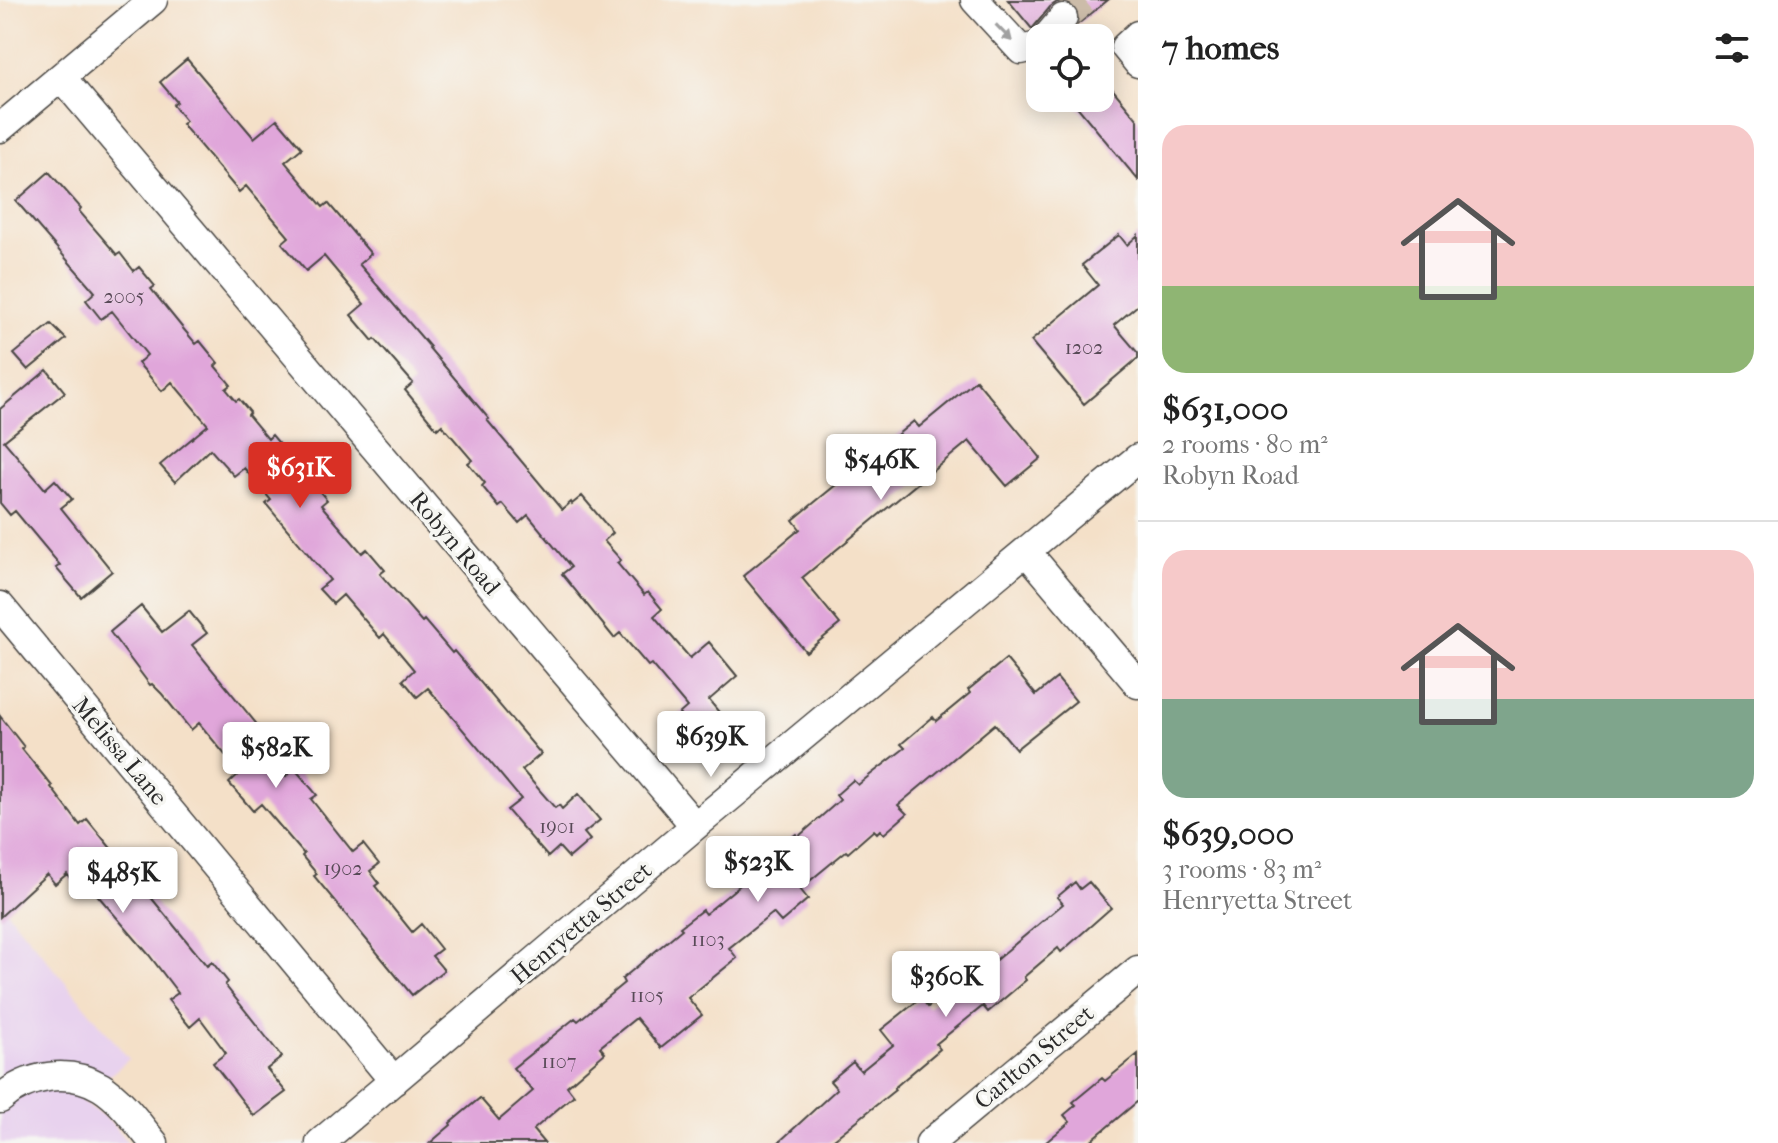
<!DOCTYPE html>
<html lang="en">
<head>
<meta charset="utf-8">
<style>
  :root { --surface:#fff; --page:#f6f6f6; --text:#222; --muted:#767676; --line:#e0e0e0; --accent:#d93025 }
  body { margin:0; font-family:"IM FELL French Canon",serif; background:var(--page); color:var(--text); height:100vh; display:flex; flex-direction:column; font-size:30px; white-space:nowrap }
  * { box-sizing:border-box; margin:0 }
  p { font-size:26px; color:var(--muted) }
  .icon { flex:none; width:44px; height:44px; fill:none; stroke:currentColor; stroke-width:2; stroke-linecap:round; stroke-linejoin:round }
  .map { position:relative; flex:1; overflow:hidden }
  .side { display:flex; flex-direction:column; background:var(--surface); width:640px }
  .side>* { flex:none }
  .controls { position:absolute; left:1026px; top:24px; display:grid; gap:16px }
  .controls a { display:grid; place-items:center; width:88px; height:88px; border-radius:16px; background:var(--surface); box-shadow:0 4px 20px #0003; font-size:40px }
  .price { position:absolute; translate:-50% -68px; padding:0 18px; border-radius:8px; background:#fff; color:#222; font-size:26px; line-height:52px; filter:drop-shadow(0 2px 4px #0008) }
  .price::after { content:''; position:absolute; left:50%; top:48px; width:24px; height:18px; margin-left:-12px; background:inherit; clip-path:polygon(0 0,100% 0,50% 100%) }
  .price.current { background:var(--accent); color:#fff }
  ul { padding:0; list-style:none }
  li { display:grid; align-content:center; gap:16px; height:424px; padding:0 24px }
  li+li { border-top:2px solid var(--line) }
  li span { display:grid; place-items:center; height:248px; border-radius:24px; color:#555 }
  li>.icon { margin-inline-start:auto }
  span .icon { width:144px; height:144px; fill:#fffc; stroke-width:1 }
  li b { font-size:34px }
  h2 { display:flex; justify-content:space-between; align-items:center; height:96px; padding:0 24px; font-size:34px }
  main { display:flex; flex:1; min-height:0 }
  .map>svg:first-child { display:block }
  .built { fill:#e8d2ee }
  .building { fill:#e0a6da }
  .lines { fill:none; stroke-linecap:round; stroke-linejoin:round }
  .minor-tunnel { stroke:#ccbca9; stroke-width:28; stroke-dasharray:28 14; stroke-linecap:butt }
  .minor-casing { stroke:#494643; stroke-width:31 }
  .minor { stroke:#fff; stroke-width:28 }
  .oneway { fill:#a0a0a0 }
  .labels { text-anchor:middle; stroke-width:7; stroke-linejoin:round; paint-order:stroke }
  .number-label { font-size:20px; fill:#584a57 }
  .street-label { font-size:24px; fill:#2b2b2b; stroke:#f6f6f2 }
</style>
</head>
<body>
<main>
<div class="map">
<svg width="1138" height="1143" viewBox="0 0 1138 1143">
  <rect width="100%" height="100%" fill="#f6f6f2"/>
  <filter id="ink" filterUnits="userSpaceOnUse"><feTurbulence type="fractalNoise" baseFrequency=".0125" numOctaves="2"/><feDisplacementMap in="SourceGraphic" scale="16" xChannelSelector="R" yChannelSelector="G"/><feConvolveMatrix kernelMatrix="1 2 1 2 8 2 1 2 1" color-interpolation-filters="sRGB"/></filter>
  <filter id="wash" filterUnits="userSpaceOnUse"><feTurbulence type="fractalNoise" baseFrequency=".006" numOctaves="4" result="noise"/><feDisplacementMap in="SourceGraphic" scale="32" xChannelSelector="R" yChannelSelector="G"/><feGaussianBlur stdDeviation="1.8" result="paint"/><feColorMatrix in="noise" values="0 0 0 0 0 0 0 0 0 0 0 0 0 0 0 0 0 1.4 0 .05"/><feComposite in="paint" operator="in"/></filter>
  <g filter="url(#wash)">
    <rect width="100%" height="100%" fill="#f4e0c8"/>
    <path class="built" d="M0 903 129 1059 80 1100 109 1120 128 1143H0Z"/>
    <g id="blocks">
      <path class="building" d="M1008 0H1108L1078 24 1079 13 1075 6 1065 1 1057 2 1050 7 1032 29Z
        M187 59 254 138 277 119 302 148 285 162 323 207 328 203 371 254 359 264 430 347 429 348 489 419 487 420 562 510 571 502 572 504 582 496 613 533 604 541 621 560 617 563 644 595 648 592 662 609 654 616 690 658 709 642 737 676 709 700 727 722 703 742 679 714 687 707 651 664 648 666 620 633 614 638 562 574 571 567 528 515 519 523 503 504 499 507 482 486 485 483 468 463 472 460 442 425 437 429 405 390 413 383 375 339 373 341 351 315 364 304 324 256 306 271 282 243 289 237 246 186 239 192 182 124 186 121 173 105 177 102 160 82Z
        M1100 74 1138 120V180L1070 98H1100Z
        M49 172 81 208 79 211 117 255 120 253 134 271 139 267 155 286 151 289 181 326 196 344 200 341 218 363 215 366 231 385 226 389 236 401 239 399 250 412 248 415 268 439 272 435 327 500 321 505 362 553 367 549 385 570 380 574 422 622 424 620 452 653 454 651 541 754 522 770 555 808 559 805 562 809 578 794 600 820 584 833 590 840 569 858 559 847 548 857 507 810 521 799 428 688 417 697 403 680 414 670 384 634 380 638 343 595 333 604 319 589 330 580 266 504 271 500 244 468 234 476 210 449 175 482 160 465 208 425 172 382 162 391 138 363 147 355 112 311 101 319 86 300 95 292 16 201Z
        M1119 235 1127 245 1138 235V305L1114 325 1138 353V358L1084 404 1031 341 1098 285 1082 265Z
        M51 324 66 339 28 370 14 354Z
        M47 370 65 392 4 441 45 489 55 480 72 499 61 508 112 571 81 597 56 568 60 565 15 511 10 515 0 503V409Z
        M976 380 1041 458 1007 486 969 441 802 578 840 624 806 652 743 576 800 529 793 520 914 421 919 427Z
        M141 606 162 632 189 611 207 633 192 645 264 733 256 739 286 776 295 769 317 795 311 799 353 852 363 844 379 864 370 871 379 883 375 886 412 932 421 924 441 949 432 956 444 970 412 995 314 876 317 874 302 856 304 854 261 804 253 811 229 783 240 773 199 723 191 730 162 694 152 684 150 685 110 632Z
        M1006 659 1036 695 1057 678 1076 701 1016 749 995 724 898 805 907 814 884 834 880 830 877 833 874 830 848 853 846 851 800 889 808 899 781 922 773 913 729 948 737 958 688 998 702 1015 661 1048 636 1018 600 1047 605 1053 567 1086 574 1095 533 1130 544 1143H430L451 1125 450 1123 480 1098 499 1120 533 1091 513 1068 575 1018 578 1021 624 983 622 979 682 929 680 927 702 910 705 914 757 871 754 868 796 834 798 837 840 800 836 795 853 780 858 785 870 775 905 748 901 744 933 717 936 721 970 693 968 690Z
        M0 716 24 747 22 749 52 786 51 787 80 825 87 819 207 966 212 962 228 982 225 985 282 1057 267 1069 286 1092 254 1116 213 1063 226 1053 200 1018 190 1027 168 1000 178 993 149 955 87 883 79 890 67 874 55 884 47 874 0 917Z
        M1075 882 1080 889 1089 882 1111 908 1061 952 1058 948 1024 977 1026 980 988 1012 983 1006 936 1044 940 1049 894 1088 895 1090 829 1143H778L837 1089 830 1081 853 1062 861 1071 893 1045 881 1030 921 998 928 1007 939 997 944 1003 1063 904 1057 897Z
        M1138 1054V1101L1088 1143H1045L1070 1122 1064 1115 1076 1105 1073 1102 1102 1078 1105 1081Z"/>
    </g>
  </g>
  <g filter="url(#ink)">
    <use href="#blocks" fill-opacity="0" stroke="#494643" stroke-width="2"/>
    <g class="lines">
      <path class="minor-tunnel" d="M1063 18 1084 0"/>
      <g class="minor-casing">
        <path id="minor" d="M975 0 1021 50 1038 46 1040 44
          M1138 35 1125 47 1138 63
          M1046 38 1063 18
          M61 77 695 826
          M0 128 153 0
          M1026 551 1138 684
          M0 606 394 1081
          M0 1099C28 1075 68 1068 101 1087 122 1100 138 1124 154 1143
          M320 1143 695 826 1138 458
          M930 1143 1138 970"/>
      </g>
      <use href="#minor" class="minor"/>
    </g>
    <defs><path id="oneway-solid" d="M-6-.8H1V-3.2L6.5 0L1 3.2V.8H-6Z" transform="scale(2)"/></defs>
    <use class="oneway" href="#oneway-solid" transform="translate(1004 33) rotate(46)"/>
  </g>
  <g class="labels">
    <g class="number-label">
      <text x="124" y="303">2005</text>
      <text x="1084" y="354">1202</text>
      <text x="557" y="833">1901</text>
      <text x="343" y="875">1902</text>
      <text x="708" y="946">1103</text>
      <text x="647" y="1002">1105</text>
      <text x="559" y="1068">1107</text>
    </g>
    <g class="street-label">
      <text transform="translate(455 543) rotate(50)" y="8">Robyn Road</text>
      <text transform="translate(120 751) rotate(50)" y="8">Melissa Lane</text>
      <text transform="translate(581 923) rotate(-40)" y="8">Henryetta Street</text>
      <text transform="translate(1034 1057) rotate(-40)" y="8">Carlton Street</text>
    </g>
  </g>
</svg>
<div class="controls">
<a><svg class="icon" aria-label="locate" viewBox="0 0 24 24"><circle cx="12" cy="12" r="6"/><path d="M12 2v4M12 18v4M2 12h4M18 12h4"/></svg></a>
</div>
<b class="price" style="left:881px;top:502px">$546K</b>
<b class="price current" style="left:300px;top:510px">$631K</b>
<b class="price" style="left:711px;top:779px">$639K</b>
<b class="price" style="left:276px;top:790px">$582K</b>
<b class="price" style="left:758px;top:904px">$523K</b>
<b class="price" style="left:123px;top:915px">$485K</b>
<b class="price" style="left:946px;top:1019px">$360K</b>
</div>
<section class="side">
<h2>7 homes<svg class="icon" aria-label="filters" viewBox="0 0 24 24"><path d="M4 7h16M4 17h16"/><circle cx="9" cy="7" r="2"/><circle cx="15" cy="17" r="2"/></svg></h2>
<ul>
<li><span style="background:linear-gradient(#f6c9c9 65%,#8fb573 0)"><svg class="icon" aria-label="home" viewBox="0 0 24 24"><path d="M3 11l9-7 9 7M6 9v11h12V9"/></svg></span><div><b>$631,000</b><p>2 rooms · 80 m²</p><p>Robyn Road</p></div></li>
<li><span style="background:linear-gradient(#f6c9c9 60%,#7fa58c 0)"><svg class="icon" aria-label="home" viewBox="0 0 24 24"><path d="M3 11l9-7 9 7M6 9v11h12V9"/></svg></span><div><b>$639,000</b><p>3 rooms · 83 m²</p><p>Henryetta Street</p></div></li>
</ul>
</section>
</main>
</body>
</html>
